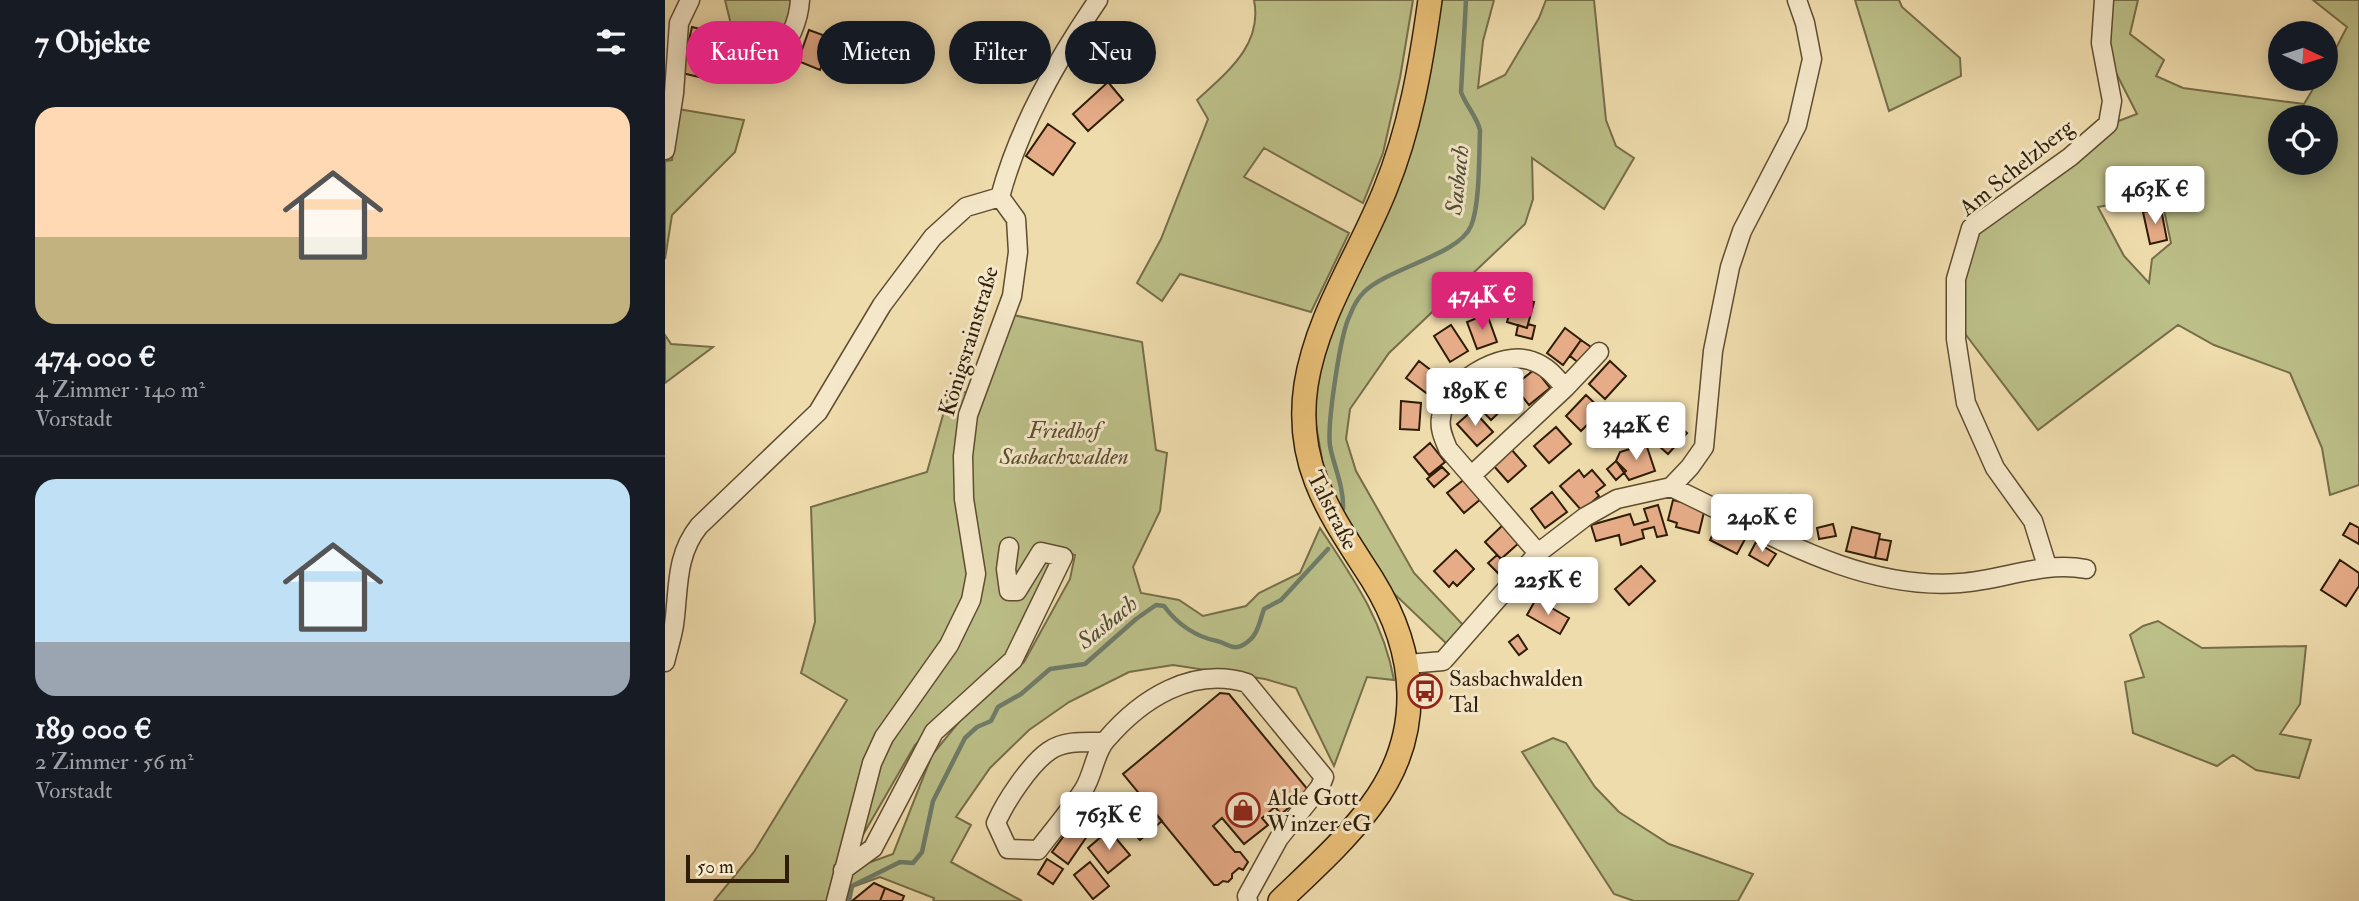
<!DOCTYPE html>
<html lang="de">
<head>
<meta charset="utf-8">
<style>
  :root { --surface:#171b24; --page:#242831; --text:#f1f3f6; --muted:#9ea1a6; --line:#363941; --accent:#db2777 }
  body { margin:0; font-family:"IM FELL Double Pica",serif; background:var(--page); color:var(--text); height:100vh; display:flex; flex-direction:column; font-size:26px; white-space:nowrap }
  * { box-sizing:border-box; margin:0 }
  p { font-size:23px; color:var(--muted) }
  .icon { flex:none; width:38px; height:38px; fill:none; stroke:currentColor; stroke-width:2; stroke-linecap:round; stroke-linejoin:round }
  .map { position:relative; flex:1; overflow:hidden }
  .details { display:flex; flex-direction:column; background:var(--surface); width:665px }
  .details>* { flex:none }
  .guide { position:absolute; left:21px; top:21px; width:665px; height:63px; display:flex; gap:14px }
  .needle { width:46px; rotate:94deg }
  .fabs { position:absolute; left:1603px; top:21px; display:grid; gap:14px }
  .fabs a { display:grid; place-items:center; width:70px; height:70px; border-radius:50%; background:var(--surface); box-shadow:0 4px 18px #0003; font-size:35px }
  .scale { position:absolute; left:21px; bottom:18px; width:103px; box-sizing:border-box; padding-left:7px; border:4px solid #2f1d07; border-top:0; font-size:19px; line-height:24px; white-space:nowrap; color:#2f1d07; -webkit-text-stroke:5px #f5e8ca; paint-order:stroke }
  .price { position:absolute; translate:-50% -60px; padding:0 16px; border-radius:7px; background:#fff; color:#222; font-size:23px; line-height:46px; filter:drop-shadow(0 2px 4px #0008) }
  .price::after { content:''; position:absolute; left:50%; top:42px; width:21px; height:16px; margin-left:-10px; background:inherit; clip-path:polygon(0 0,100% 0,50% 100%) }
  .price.current { background:var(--accent); color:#fff }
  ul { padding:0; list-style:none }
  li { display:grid; align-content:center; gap:14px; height:371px; padding:0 35px }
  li+li { border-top:2px solid var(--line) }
  li span { display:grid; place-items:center; height:217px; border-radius:21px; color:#555 }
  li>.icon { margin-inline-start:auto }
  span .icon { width:126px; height:126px; fill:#fffc; stroke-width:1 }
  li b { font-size:30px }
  h2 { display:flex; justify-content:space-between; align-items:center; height:84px; padding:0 35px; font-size:30px }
  .pill { padding:0 24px; border-radius:32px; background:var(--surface); box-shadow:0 4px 18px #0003; font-size:24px; line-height:63px }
  .pill.current { background:var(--accent); color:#fff }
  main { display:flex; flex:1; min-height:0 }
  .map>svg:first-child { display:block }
  .green { fill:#bcbf88; stroke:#766e48; stroke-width:2; fill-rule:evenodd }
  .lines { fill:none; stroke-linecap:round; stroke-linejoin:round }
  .stream { stroke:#6f7c69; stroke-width:4.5 }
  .building { fill:#e6ac88; stroke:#2f1d07; stroke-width:2 }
  .minor-casing { stroke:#5f4d30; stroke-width:21 }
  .major-casing { stroke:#2f1d07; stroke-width:26 }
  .minor { stroke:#f5e8ca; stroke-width:18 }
  .major { stroke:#e8be76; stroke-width:23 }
  .labels { text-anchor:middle; stroke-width:6; stroke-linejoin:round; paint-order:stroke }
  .street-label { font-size:23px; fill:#2f1d07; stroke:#f5e8ca }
  .park-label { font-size:23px; font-style:italic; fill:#594e2e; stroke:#f5e8ca }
  .poi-label { font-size:23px; fill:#2f1d07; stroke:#f5e8ca; text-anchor:start }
  .water-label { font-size:24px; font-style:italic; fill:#4f4d38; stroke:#f5e8ca }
</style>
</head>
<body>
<main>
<section class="details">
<h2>7 Objekte<svg class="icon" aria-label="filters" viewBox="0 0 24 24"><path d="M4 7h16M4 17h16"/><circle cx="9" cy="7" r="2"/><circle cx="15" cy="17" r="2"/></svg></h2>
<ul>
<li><span style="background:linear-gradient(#ffd9b3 60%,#c2b280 0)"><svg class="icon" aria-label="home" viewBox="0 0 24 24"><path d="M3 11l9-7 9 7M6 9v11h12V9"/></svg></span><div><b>474 000 €</b><p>4 Zimmer · 140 m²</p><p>Vorstadt</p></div></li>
<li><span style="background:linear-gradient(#bfe0f5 75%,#9aa5b1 0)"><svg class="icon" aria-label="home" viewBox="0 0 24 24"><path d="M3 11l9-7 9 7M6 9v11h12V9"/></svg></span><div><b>189 000 €</b><p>2 Zimmer · 56 m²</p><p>Vorstadt</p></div></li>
</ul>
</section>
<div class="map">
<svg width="1694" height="901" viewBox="0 0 1694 901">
  <rect width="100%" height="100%" fill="#efdcad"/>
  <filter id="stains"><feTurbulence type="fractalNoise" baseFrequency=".00286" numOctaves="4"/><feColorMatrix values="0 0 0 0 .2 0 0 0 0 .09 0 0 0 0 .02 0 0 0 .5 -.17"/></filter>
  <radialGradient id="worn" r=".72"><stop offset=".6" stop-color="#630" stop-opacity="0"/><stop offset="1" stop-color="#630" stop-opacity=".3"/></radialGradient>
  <path class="green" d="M60 0H131L126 25 103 51 73 53Z
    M589 0H748L735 78 718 153 698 203 599 148 579 177 684 233 646 312 515 274 497 301 472 283 496 239 543 119 532 100C562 72 598 45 589 0Z
    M776 0H829L818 41 813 88 840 75 874 18 881 0H929L941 120 951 146 969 158 939 209 867 158 868 199 860 224 724 353 685 409 681 439 691 471 749 573 800 627 784 646 721 586 661 482 651 425 650 380 657 345 760 94Z
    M1190 0H1234L1237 7 1295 58 1296 76 1224 111Z
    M1446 0H1473L1465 34 1499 60 1491 76 1518 88 1639 104 1654 79H1661V67L1682 27 1648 0H1694V485L1665 495 1657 448 1625 373 1549 345 1513 325 1373 430 1298 331V281L1308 244 1321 223 1451 122 1472 114 1447 65 1444 34ZM1615 117H1661V163H1615ZM1496 196 1506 243 1487 259 1484 283 1459 256 1433 207Z
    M13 109 79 120 70 152 7 215 0 259V161L7 160Z
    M348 315 477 342 491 450 502 453 495 511 468 567 476 593 514 600 538 616 581 606 594 593 635 573 655 528C688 578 718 620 729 680L702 677 669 766 631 688 600 679 508 665 464 672 404 702 364 730 325 768 291 817 306 825 286 862 357 901H268L269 898 215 877 179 890 189 868 228 854 267 755 315 696 359 662 405 579 410 555 390 550 343 659 299 696 250 745 195 840 215 764 237 723 312 599 305 459 310 418Z
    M0 335 6 344 48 347 0 383Z
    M285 390 306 393 304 583 295 612 212 739 168 901H49L89 852 182 700 136 673 150 622 146 507 262 472Z
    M1493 621 1537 648 1641 646 1635 704 1615 734 1646 740 1634 778 1591 770 1568 755 1552 766 1468 733 1460 682 1479 677 1465 635 1478 626Z
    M888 738 901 743 930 787 954 812 1004 844 1088 874 1073 901H969L949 894 857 752Z"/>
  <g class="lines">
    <path class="stream" d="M678 509C679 487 669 467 665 446 662 425 675 334 685 315 688 307 693 298 699 292 723 268 794 255 806 226 815 205 814 154 815 130 811 115 801 106 796 92L801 0
      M184 901 187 886 235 862 248 863 257 852 268 801 300 738 312 727 326 721 333 707 356 694 385 669 420 664 471 619 491 605 499 606C512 624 531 637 552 641 562 643 567 651 578 645 593 637 594 623 599 609L616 600 663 549"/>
  </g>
  <path class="building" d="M27 27 60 35 56 52 23 44Z
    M144 30 166 38 155 70 133 61Z
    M23 44 40 48 34 77 17 73Z
    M443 82 458 100 423 131 408 114Z
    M383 124 410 143 388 175 361 156Z
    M1496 209 1502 240 1485 244 1478 212Z
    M849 297 869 302 862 328 842 322Z
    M822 314 832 342 812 349 802 322Z
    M863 324 870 326 867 339 851 335 853 325 862 328Z
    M786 325 803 351 785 362 769 336Z
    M900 328 916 340 898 365 882 353Z
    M916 340 926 347 914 363 905 356Z
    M754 361 776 378 764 395 741 378Z
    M945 361 961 376 940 399 924 384Z
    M870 369 885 388 864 405 849 386Z
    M832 388 845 402 826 420 813 406Z
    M921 395 937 410 916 431 901 416Z
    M736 401 756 403 754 430 735 429Z
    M808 410 828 432 812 446 792 424Z
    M1006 418 1022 433 1003 454 986 439Z
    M891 427 906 444 884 463 869 446Z
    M765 443 780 462 764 475 749 457Z
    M981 444 990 471 964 480 951 461 955 452Z
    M846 449 861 466 843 482 828 465Z
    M951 461 961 471 951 480 942 469Z
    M777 467 784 474 769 487 762 479Z
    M914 470 919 477 927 470 940 485 931 492 934 496 917 511 895 486Z
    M801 478 817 498 799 513 782 493Z
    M887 492 902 512 880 528 866 509Z
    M1126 495 1140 503 1136 510 1146 515 1133 537 1101 518 1115 496 1123 501Z
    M1008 500 1040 508 1034 533 1011 527 1012 523 1003 520Z
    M993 505 1002 535 992 537 989 527 977 530 979 538 956 545 954 535 931 541 926 525 965 514 969 525 983 521 979 509Z
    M1057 516 1085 530 1072 554 1045 540Z
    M1685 523 1694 528V544L1678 535Z
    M839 524 855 542 836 559 820 542Z
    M1168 524 1171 536 1154 539 1152 528Z
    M1187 527 1215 534 1210 558 1181 551Z
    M1214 539 1226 541 1222 560 1210 558Z
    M1091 542 1111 554 1103 566 1084 555Z
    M791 550 809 569 792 586 788 582 784 587 769 571Z
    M832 555 844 565 834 574 823 563Z
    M1675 560 1694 573V586L1681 606 1656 590Z
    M976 566 990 581 964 605 950 589Z
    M871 599 904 618 895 634 862 615Z
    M853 635 862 649 854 655 844 642Z
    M555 693 564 694 644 791 616 814 610 807 597 818 603 825 579 844 557 818 548 826 570 852H575L583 862 578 870 574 868 567 874V878L563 882 558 881 553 885H549L458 774Z
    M477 797 497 821 475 840 454 816Z
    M412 818 427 829 403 864 387 852Z
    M444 830 465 855 443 873 423 848Z
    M382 859 398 869 388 884 373 874Z
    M425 862 444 886 428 899 409 875Z
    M209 883 220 888 215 901H187Z
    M220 888 239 896 237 901H215Z"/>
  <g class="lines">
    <g class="minor-casing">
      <path id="minor" d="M84 56C91 55 100 56 107 54 125 48 134 17 135 0
        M0 150 9 93 14 23 25 0
        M335 197C354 126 392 60 433 0
        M900 388 934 352
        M807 475 900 388C890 376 882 366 867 361 836 349 779 384 776 418 774 429 779 439 783 449L873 553
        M1006 487C1097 529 1191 591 1295 583 1339 580 1377 561 1421 569
        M1382 566 1368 521 1330 468 1301 403 1291 339V279L1306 228 1405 157 1443 124 1447 101 1436 43 1439 0
        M0 662C3 650 7 637 9 625 14 589 10 556 34 526L153 412 217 305 268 237 301 207 335 197
        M743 664 778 661 873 553 920 517 952 499 1006 487 1025 467 1039 447 1048 351 1065 267 1077 231 1132 125 1147 59 1140 23 1132 0
        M438 742C421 742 399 740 384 751 365 764 340 802 331 823L343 849 373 850C388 830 406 810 419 789 428 775 430 752 441 740 476 699 527 666 582 683L659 777 655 787 614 838 582 896 583 901
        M178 870 208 848 269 732 348 660 398 557 376 552 352 591H344L341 569 344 547
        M171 901 207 763 219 737 284 645 306 600 311 574 299 499 298 456 303 415 347 296 353 252 351 219 335 197"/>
    </g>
    <g class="major-casing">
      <path id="major" d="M615 901C646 871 680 841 706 806 760 734 753 653 707 579 666 515 629 466 641 385 652 315 694 255 720 190 745 129 756 65 765 0"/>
    </g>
    <use href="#minor" class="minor"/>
    <use href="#major" class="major"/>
  </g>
  <defs>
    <g id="bus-ring" transform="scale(1.75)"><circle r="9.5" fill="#f5e8ca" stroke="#8f2418" stroke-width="1.5"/><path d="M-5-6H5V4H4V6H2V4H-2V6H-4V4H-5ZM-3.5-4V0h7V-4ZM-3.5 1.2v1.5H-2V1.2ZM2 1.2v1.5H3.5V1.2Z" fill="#8f2418"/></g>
    <g id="shop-ring" transform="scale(1.75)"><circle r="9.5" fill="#f5e8ca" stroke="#8f2418" stroke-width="1.5"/><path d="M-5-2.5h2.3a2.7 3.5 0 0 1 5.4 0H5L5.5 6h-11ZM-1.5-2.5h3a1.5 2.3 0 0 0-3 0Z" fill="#8f2418"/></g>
  </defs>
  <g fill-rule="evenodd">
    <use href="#bus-ring" x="760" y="691"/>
    <use href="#shop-ring" x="578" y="810"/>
  </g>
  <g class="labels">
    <g class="street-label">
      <text transform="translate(1351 167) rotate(-39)" y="8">Am Schelzberg</text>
      <text transform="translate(303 341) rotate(-73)" y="8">Königsrainstraße</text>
      <text transform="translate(668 510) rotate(63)" y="8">Talstraße</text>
    </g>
    <g class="park-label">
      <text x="399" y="438">Friedhof<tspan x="399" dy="26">Sasbachwalden</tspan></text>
    </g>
    <g class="poi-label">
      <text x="784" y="686">Sasbachwalden<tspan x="784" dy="26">Tal</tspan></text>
      <text x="602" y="805">Alde Gott<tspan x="602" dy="26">Winzer eG</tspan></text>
    </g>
    <g class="water-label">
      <text transform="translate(792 180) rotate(-84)" y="8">Sasbach</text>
      <text transform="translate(442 622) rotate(-39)" y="8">Sasbach</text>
    </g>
  </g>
  <rect width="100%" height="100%" filter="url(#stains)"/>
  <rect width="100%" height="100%" fill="url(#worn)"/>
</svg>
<div class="fabs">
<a><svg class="needle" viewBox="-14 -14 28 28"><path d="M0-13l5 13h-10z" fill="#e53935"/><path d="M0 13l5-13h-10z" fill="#9ea1a6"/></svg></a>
<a><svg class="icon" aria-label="locate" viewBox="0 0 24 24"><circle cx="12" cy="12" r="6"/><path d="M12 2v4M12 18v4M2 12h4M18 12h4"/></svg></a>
</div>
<div class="scale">50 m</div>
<b class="price" style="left:1490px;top:226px">463K €</b>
<b class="price current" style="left:817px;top:332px">474K €</b>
<b class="price" style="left:810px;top:428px">189K €</b>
<b class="price" style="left:971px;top:462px">342K €</b>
<b class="price" style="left:1097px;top:554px">240K €</b>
<b class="price" style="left:883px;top:617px">225K €</b>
<b class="price" style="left:444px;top:852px">763K €</b>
<div class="guide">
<a class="pill current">Kaufen</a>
<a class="pill">Mieten</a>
<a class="pill">Filter</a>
<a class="pill">Neu</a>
</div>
</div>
</main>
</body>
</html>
